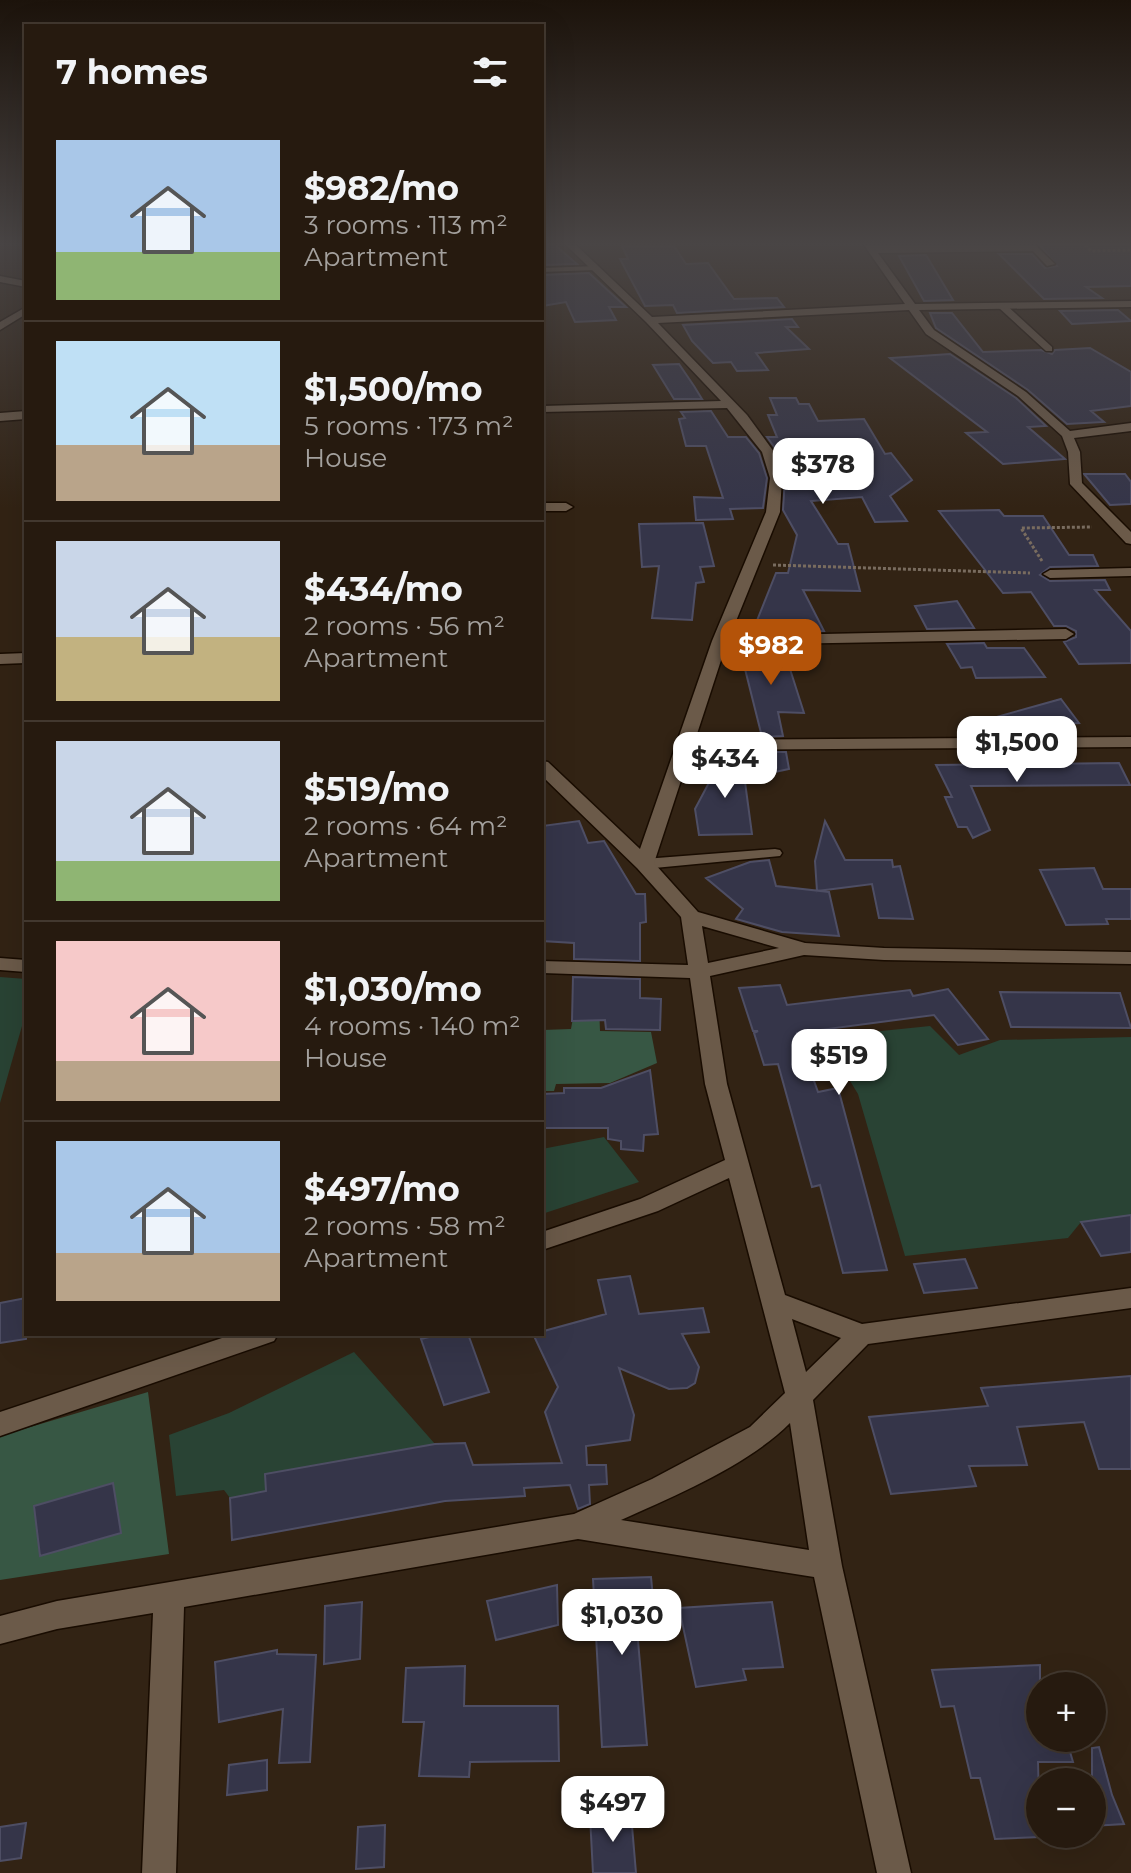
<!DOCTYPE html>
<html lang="en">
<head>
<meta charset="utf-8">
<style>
  :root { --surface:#261a0f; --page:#2e2318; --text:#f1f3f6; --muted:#a4a19e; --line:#42382f; --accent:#b45309 }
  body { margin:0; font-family:Montserrat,sans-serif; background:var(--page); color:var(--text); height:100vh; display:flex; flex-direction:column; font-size:30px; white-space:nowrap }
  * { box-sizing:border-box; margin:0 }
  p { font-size:26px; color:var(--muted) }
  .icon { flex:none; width:44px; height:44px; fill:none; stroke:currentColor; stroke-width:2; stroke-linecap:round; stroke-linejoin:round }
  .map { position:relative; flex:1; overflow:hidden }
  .drawer { position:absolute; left:24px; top:24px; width:520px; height:1312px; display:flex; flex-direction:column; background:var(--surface); border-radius:0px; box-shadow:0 8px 32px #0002,0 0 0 2px var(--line) }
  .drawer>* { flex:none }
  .buttons { position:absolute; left:1026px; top:1672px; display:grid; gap:16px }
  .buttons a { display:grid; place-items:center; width:80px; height:80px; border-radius:50%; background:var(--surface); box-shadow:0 8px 32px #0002,0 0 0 2px var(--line); font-size:40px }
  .price { position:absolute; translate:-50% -68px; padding:0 18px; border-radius:16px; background:#fff; color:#222; font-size:26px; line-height:52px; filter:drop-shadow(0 2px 4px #0008) }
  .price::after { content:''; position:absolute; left:50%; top:48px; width:24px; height:18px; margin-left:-12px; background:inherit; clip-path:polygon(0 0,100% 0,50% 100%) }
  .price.on { background:var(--accent); color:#fff }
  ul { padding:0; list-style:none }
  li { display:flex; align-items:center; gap:24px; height:200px; padding:0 32px }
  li+li { border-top:2px solid var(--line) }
  li span { display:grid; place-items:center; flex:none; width:224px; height:160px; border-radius:0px; color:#555 }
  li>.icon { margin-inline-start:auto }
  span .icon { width:96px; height:96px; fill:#fffc; stroke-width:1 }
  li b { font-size:34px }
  h2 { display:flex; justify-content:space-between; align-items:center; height:96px; padding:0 32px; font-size:34px }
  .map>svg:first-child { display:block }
  .green { fill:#294334 }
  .forest { fill:#375744 }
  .building { fill:#353549; stroke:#4e4e64; stroke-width:2 }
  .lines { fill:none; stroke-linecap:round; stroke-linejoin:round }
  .lane-casing { stroke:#190c01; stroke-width:3 }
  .street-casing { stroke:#190c01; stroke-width:3 }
  .path { stroke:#796c5f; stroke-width:3; stroke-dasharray:3 2; stroke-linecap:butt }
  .lane { fill:#6b5a49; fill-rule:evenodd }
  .street { fill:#6b5a49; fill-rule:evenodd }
</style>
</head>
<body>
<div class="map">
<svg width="1131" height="1873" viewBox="0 0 1131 1873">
  <rect width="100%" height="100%" fill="#322314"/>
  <path class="green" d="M0 977 26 979V1012L0 1103Z
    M930 1026 959 1055 1000 1040 1131 1037V1215L1081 1222 1068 1238 905 1256 858 1094 823 1037Z
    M604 1137 639 1182 542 1214V1149Z
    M354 1352 435 1444 265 1474 266 1491 230 1498 224 1490 176 1496 169 1435 229 1413Z"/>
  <path class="forest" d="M599 1005 600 1031 651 1032 657 1063 610 1083 556 1084 554 1091H542V1030L571 1029 575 1007Z
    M148 1392 169 1554 0 1580V1436Z"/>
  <path class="building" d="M542 245H555L577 264 542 265Z
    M1040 245H1131V286L1086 287 1102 298 1044 299 999 254H1032L1045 268 1057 266Z
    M622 246H674L686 264 708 263 734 299 777 298 784 307 677 313 673 305 645 306 620 259H628Z
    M926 255 953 300 924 301 899 256Z
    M589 273 626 307H609L616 320 575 322 566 302 542 306V275Z
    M1118 310 1131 321 1072 324 1060 311Z
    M930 313H952L983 352 1041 350 1052 354 1055 350 1090 348 1131 372V406L1091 411 1104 422 1067 424 1028 390 936 328Z
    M792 319 798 327H786L809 349 756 353 768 370 737 371 731 362 713 363 692 341 683 325Z
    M950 354 1016 398 1046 426 1028 427 1065 459 1003 464 966 433 987 432 890 358Z
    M679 364 694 386 702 399H674L653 365Z
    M770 398H796L799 404H809L818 421 864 419 885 454 891 453 912 480 890 496 907 521 875 522 862 497 811 501 838 544H848L860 591 803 590 824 631 747 633 750 623H756L776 573H788L797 535 783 510 785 477 777 451 767 437H777L768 415H777Z
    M711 411 728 437H746L759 453 767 478 763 508 730 509 733 519 696 520 694 497 723 498 706 446H686L679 419 685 418 681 412Z
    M1084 474H1125L1131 482V504L1110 505Z
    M999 510 1004 516H1043L1069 555H1093L1098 566 1050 567 1040 575 1050 581 1105 580 1110 590H1095L1131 631V663L1079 664 1064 642 1076 637V631L1066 626H1054L1031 592 1003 593 939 511Z
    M703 523 714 566 700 567 704 582 696 583 692 620 652 618 659 566 642 567 639 524Z
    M957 601 974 628 927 629 915 606Z
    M984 643 987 648H1024L1045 677 976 678 972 667 961 668 947 644Z
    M783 647 804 713 778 712 783 736 762 737 741 653 743 648Z
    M1061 699 1079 723 994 728 993 718Z
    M765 752H786L789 769 770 773Z
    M719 753H741L749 782H745L752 834 699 835 695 809 720 762Z
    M1119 763 1130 785 971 786 990 830 973 838 967 827H958L945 797H952L936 765Z
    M579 821 588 843 604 841 636 894H645L646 922 640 923V961L574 959V943L542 941V826Z
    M825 821 845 860H892L893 867 900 866 913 919 879 918 872 884 817 891 815 861Z
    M769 860 776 886 829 892 839 936 782 932 736 919 743 909 706 878 750 862Z
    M1094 868 1103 889H1131V919H1106L1108 924 1066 925 1040 870Z
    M573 977 640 979V998L661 999 660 1030 606 1029 605 1020 572 1021Z
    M780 985 787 1005 910 990 913 996 948 989 988 1039 958 1045 934 1015 797 1033 818 1092 838 1088 887 1270 843 1273 820 1185 812 1187 778 1064 764 1065 754 1033 758 1031H753L739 988Z
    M1000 992 1120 993 1131 1028 1011 1027Z
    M650 1070 658 1134 644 1135 643 1151 621 1149V1141L608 1139V1128H542V1094L564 1093V1088H601Z
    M1131 1215V1252L1101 1256 1081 1222Z
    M965 1259 977 1288 924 1293 914 1264Z
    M630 1276 639 1314 703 1308 709 1332 682 1334 699 1367 695 1383 687 1388 669 1389 619 1368 634 1415 630 1440 586 1446 587 1465H606L607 1484 589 1485 590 1504 578 1509 570 1485 524 1488 525 1496 445 1501 232 1540 230 1498 266 1491 265 1474 435 1444 465 1443 473 1465 562 1463 545 1412 558 1387 533 1334 606 1314 598 1280Z
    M26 1298V1339L0 1343V1303Z
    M441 1334H468L489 1392 444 1405 421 1339Z
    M1131 1376V1469H1099L1084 1422 1017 1427 1027 1465 969 1466 976 1486 891 1494 869 1417 988 1406 981 1388Z
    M113 1483 121 1533 40 1556 34 1506Z
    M651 1577 656 1628 637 1629 647 1745 602 1747 593 1579Z
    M557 1585 558 1625 496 1640 487 1601Z
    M362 1602 360 1659 324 1664 325 1606Z
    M772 1602 783 1667 743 1669 746 1680 696 1687 679 1608Z
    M277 1650V1654L316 1655 310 1762 279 1763 283 1709 219 1722 215 1662Z
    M1040 1665V1738H1066L1073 1762H1038L1040 1837 995 1839 980 1778H971L954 1706 941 1707 932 1670Z
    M465 1666 464 1706H558L559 1761 470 1762 469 1777 419 1776 424 1722H403L406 1668Z
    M1099 1747 1112 1795 1124 1824 1092 1826V1748Z
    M267 1760V1790L227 1795 229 1765Z
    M631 1814 636 1873H593L590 1816Z
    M26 1823 21 1858 0 1861V1827Z
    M385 1825 384 1867 356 1869 358 1827Z"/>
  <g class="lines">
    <g class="lane-casing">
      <path id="lane" d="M598 266 595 270 542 272V268Z
        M998 303H1004L1052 347V351H1046L998 307Z
        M775 849 780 850 782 853 780 856 644 869 636 864 644 859Z"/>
    </g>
    <g class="street-casing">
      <path id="street" d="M566 245H576L652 317 905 304 864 245H1035L1055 264 1047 266 1033 251 878 253 915 304 1131 301V307L919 310 934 330 1026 392 1070 431 1131 423V431L1074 438 1080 452 1082 483 1131 532V544L1126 543 1070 484 1068 452 1062 436 1018 396 926 334 909 310 658 323 747 415 774 452 782 478 780 512 730 636 1066 629 1074 634 1066 639 726 645 695 740 1131 737V747L691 750 654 863 698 912 805 943 884 948 1131 952V964L884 960 804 955 710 976 727 1084 785 1295 862 1324 1131 1288V1308L868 1344 813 1400 842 1566 911 1873H877L814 1577 578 1539 184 1607 176 1873H142L153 1613 57 1629 0 1644V1616L57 1601 574 1514 652 1479 750 1427 785 1393 729 1178 658 1211 542 1250V1232L640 1199 725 1160 705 1084 690 978 542 973V961L688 965 681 917 637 868 542 776V761L548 762 640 849 712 641 766 512 770 478 762 452 727 408 542 412V406L721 401 646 322ZM702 926 779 948 708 963ZM792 1319 841 1338 806 1372ZM790 1423 809 1550 621 1520C676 1495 747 1466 790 1423Z
        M0 276 26 281V287L0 282Z
        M26 307V314L0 330V322Z
        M26 411V419L0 421V413Z
        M542 503H566L573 507 566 511H542Z
        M1131 568V576L1050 578 1043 574 1050 570Z
        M26 653V663L0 664V654Z
        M0 958 26 960V972L0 970Z
        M234 1334H278L274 1341 0 1436V1412Z"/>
    </g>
    <path class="path" d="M1085 245 1091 251 1131 250
      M1042 561 1021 528 1092 527
      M773 565 1030 573"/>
    <use href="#lane" class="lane"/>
    <use href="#street" class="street"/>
  </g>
  <linearGradient id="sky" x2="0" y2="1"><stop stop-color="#1c130b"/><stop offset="0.48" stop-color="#494545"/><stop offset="1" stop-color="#494545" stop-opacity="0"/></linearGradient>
  <rect width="1131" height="508" fill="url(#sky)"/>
</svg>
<div class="buttons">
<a>+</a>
<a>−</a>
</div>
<b class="price" style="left:823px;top:506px">$378</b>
<b class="price on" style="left:771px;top:687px">$982</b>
<b class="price" style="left:1017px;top:784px">$1,500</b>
<b class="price" style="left:725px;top:800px">$434</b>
<b class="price" style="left:839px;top:1097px">$519</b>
<b class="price" style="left:622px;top:1657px">$1,030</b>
<b class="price" style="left:613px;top:1844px">$497</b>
<section class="drawer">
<h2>7 homes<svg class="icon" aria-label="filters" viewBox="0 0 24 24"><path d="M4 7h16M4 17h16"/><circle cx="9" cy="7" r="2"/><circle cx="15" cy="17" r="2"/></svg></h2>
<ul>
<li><span style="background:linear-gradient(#a9c7e8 70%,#8fb573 0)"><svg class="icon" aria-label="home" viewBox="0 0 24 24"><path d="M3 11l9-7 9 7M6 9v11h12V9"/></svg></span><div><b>$982/mo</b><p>3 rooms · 113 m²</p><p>Apartment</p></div></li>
<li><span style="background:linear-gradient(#bfe0f5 65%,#b9a48a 0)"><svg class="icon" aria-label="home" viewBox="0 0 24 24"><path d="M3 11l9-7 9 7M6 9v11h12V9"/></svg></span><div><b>$1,500/mo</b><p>5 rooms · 173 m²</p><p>House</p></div></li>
<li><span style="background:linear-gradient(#c9d6e8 60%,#c2b280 0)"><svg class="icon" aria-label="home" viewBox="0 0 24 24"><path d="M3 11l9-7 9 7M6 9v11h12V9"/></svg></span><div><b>$434/mo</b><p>2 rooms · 56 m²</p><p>Apartment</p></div></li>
<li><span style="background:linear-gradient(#c9d6e8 75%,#8fb573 0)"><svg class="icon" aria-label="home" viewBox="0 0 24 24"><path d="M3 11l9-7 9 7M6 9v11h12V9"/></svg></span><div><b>$519/mo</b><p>2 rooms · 64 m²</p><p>Apartment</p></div></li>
<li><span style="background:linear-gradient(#f6c9c9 75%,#b9a48a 0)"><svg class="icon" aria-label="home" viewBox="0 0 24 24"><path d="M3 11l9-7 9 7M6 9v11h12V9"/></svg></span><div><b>$1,030/mo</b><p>4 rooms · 140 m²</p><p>House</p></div></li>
<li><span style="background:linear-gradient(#a9c7e8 70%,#b9a48a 0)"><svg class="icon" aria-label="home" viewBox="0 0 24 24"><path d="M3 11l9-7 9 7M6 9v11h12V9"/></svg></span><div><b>$497/mo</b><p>2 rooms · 58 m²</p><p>Apartment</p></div></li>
</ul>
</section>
</div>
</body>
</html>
